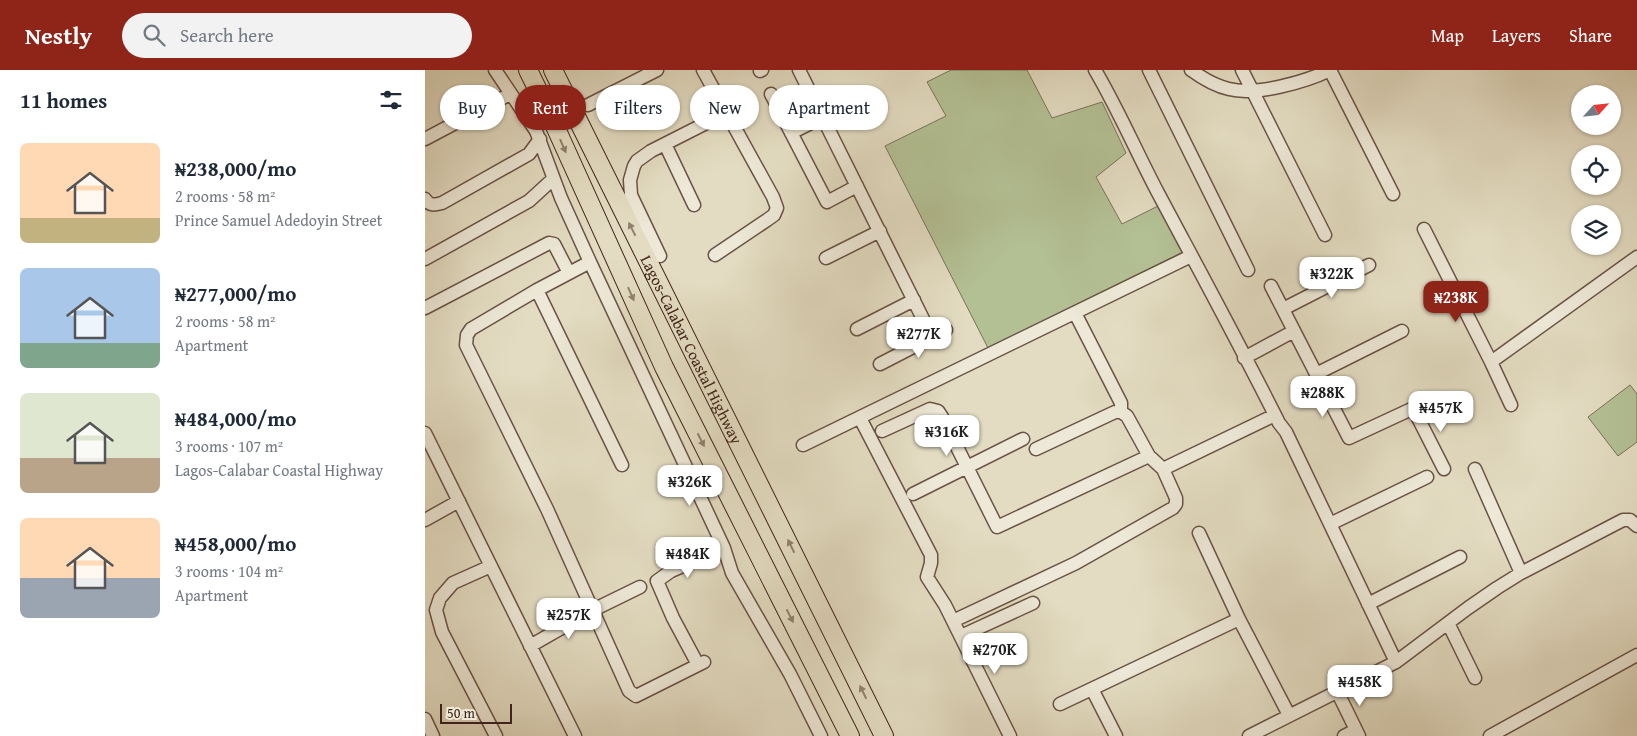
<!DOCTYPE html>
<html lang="en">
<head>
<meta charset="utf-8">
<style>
  :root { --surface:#fff; --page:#f2f2f3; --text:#1f2937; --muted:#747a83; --accent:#8f2418 }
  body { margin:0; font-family:"Gentium Book Plus",serif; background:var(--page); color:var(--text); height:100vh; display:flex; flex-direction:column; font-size:19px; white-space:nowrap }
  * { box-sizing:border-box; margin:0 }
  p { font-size:16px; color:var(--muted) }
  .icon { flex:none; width:28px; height:28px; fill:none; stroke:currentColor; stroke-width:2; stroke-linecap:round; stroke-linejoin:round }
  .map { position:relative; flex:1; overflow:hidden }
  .panel { display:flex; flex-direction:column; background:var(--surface); width:425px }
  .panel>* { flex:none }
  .hud { position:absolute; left:15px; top:15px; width:475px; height:45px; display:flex; gap:10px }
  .needle { width:32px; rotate:63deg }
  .fabs { position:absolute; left:1146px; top:15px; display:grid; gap:10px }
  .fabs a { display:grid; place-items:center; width:50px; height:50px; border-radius:50%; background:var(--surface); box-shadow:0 1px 4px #0004; font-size:25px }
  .scale { position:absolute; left:15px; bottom:12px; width:72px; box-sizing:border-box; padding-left:5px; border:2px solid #41251c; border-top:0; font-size:14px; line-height:18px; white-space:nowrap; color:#41251c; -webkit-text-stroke:4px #ede8d7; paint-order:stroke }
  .price { position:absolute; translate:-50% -42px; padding:0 11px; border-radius:10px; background:#fff; color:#222; font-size:16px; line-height:32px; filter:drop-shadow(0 1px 2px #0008) }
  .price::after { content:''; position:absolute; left:50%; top:30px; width:15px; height:11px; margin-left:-8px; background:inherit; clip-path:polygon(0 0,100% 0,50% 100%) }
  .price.selected { background:var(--accent); color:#fff }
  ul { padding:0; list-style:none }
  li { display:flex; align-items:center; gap:15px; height:125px; padding:0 20px }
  li span { display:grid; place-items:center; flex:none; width:140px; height:100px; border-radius:8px; color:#555 }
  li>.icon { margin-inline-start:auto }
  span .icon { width:60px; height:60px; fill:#fffc; stroke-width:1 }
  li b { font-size:21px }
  h2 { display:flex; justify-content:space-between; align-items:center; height:60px; padding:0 20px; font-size:21px }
  .tag { padding:0 18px; border-radius:22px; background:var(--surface); box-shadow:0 1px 4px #0004; font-size:18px; line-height:45px }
  .tag.selected { background:var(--accent); color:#fff }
  header { display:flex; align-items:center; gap:30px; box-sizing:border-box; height:70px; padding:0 25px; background:var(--accent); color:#fff }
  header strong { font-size:24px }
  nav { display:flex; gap:28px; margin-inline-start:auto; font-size:18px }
  .search { width:350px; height:45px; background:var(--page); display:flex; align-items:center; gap:12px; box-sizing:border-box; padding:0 18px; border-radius:28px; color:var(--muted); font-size:19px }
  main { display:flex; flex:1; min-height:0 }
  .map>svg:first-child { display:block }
  .green { fill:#b3c094; stroke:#7a7258 }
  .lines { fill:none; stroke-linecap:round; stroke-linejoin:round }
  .minor-casing { stroke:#6a5346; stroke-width:15 }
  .highway-casing { stroke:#41251c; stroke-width:20 }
  .minor { stroke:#ede8d7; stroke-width:12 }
  .highway { stroke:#e3dcc2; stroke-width:18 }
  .oneway { fill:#92806f }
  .labels { text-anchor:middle; stroke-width:4; stroke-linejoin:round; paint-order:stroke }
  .street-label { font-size:16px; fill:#41251c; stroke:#ede8d7 }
</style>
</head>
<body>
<header>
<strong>Nestly</strong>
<div class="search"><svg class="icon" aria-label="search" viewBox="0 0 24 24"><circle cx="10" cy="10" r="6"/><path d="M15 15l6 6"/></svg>Search here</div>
<nav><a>Map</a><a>Layers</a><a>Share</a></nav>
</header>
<main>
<section class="panel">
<h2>11 homes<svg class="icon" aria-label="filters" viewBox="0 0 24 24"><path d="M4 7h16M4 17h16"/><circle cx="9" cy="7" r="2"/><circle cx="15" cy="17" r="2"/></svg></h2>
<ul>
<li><span style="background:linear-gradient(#ffd9b3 75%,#c2b280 0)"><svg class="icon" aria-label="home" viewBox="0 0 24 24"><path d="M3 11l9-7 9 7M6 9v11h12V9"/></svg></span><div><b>₦238,000/mo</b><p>2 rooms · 58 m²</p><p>Prince Samuel Adedoyin Street</p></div></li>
<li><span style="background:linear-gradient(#a9c7e8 75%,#7fa58c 0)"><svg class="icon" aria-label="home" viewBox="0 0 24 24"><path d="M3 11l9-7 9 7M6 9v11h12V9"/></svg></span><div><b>₦277,000/mo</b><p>2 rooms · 58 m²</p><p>Apartment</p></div></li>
<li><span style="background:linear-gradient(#dfe7d0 65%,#b9a48a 0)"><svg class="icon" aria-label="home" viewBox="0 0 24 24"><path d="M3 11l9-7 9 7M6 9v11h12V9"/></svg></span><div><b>₦484,000/mo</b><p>3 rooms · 107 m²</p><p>Lagos-Calabar Coastal Highway</p></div></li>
<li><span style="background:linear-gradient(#ffd9b3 60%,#9aa5b1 0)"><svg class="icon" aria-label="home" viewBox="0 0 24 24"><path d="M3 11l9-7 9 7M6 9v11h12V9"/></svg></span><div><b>₦458,000/mo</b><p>3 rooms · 104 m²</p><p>Apartment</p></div></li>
</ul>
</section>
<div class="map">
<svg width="1212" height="666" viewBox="0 0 1212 666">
  <rect width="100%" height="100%" fill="#e3dcc2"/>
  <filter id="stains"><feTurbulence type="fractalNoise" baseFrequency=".004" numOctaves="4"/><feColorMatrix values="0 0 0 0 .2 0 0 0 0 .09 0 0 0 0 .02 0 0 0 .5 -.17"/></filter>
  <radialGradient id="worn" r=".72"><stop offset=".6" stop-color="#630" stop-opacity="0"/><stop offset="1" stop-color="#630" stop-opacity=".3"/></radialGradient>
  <path class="green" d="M526 0H602L627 48 677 32 701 83 671 107 697 154 735 135 762 180 563 278 460 76 521 46 502 12Z
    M1205 315 1212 324V372L1193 386 1163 347Z"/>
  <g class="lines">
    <g class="minor-casing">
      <path id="minor" d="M70 0 111 61 136 128 165 192 112 220 46 259 42 265 41 275 122 439 204 621 211 626 279 592
        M278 0 348 127 352 138 349 145 342 150 290 185
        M374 0 507 267
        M670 0C693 39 711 81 732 121 773 198 815 275 854 353L861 362 971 592
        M724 0 823 200
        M766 0C777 8 790 16 804 19 831 26 880 12 905 0
        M817 0 900 165
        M905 0 968 124
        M335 1 337 0
        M346 24 402 132 432 116
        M163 35 232 0
        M366 63 398 47
        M0 69 85 24
        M240 74 269 135
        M0 129C5 136 9 135 17 133L104 84 115 69
        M999 159 1066 292 1086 335
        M235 186 206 125 205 110 209 96 212 91 226 81 301 43
        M401 188 455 161
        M0 189 104 131 128 109
        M165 192 299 478 307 503 365 604 396 666
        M846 216 924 368 1006 330
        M112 220 197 395
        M0 238 124 173 129 174 144 203
        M858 239 944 195
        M650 243 696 333V342
        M432 259 489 230
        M819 288 869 261
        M1066 292 1212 187
        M455 294 521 260
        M891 304 977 261
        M988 338 1019 399
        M435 348 506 485V493L502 507 520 535 585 666
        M457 361 505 339 513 341 517 347 572 457 724 386 738 399 850 345
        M0 363 150 666
        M378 375 766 186
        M611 379 690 342H696L702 346 724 386
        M1050 399 1096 503
        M488 424 598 369
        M0 450 34 431
        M905 454 1002 407
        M774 463 814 549 864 645
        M66 496 28 513 15 528 11 540 17 562 71 666
        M943 534 1035 487
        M528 551 651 493 748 438 751 434V428L738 399
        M1023 553 1050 608
        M536 566 608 533
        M105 576 168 540 215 517
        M271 591 248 548 232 511 246 501 299 478
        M667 619 691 666
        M912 621 934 666
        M635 634 814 549
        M0 649 8 666
        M824 666 971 592 1043 538 1072 518 1096 503 1198 450H1205L1212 456
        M919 666 931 660
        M1065 666 1212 585"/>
    </g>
    <g class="highway-casing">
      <g id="highway">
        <path d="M103 0 125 45 239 297 425 666"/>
        <path id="s1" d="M128 0 459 666"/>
      </g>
    </g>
    <use href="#minor" class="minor"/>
    <use href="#highway" class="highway"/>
  </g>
  <defs><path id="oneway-solid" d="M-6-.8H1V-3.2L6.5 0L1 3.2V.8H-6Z" transform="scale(1.25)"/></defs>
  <g class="oneway">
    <use href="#oneway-solid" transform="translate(138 76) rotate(66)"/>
    <use href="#oneway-solid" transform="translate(207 159) rotate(-117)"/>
    <use href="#oneway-solid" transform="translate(206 224) rotate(66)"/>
    <use href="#oneway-solid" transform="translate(276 370) rotate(63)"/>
    <use href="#oneway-solid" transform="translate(366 476) rotate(-116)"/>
    <use href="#oneway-solid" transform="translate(365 546) rotate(63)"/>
    <use href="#oneway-solid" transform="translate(438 622) rotate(-116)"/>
  </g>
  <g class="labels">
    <g class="street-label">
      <text dy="6" stroke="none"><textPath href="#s1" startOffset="312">Lagos-Calabar Coastal Highway</textPath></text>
    </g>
  </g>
  <rect width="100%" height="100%" filter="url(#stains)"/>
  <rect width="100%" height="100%" fill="url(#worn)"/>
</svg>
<div class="fabs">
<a><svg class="needle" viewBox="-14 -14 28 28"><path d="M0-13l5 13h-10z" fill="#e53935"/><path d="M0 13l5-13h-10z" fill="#747a83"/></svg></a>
<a><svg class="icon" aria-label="locate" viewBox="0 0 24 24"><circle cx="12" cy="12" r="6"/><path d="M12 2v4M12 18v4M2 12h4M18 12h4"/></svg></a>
<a><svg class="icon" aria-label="layers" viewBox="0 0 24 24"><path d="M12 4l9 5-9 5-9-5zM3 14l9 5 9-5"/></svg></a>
</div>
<div class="scale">50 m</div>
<b class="price" style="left:907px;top:229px">₦322K</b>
<b class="price selected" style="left:1031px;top:253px">₦238K</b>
<b class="price" style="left:494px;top:289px">₦277K</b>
<b class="price" style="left:898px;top:348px">₦288K</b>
<b class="price" style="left:1016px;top:363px">₦457K</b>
<b class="price" style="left:522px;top:387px">₦316K</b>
<b class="price" style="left:265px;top:437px">₦326K</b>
<b class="price" style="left:263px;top:509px">₦484K</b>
<b class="price" style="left:144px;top:570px">₦257K</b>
<b class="price" style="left:570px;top:605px">₦270K</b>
<b class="price" style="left:935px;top:637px">₦458K</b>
<div class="hud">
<a class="tag">Buy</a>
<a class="tag selected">Rent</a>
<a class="tag">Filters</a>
<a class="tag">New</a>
<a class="tag">Apartment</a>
</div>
</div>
</main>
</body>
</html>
